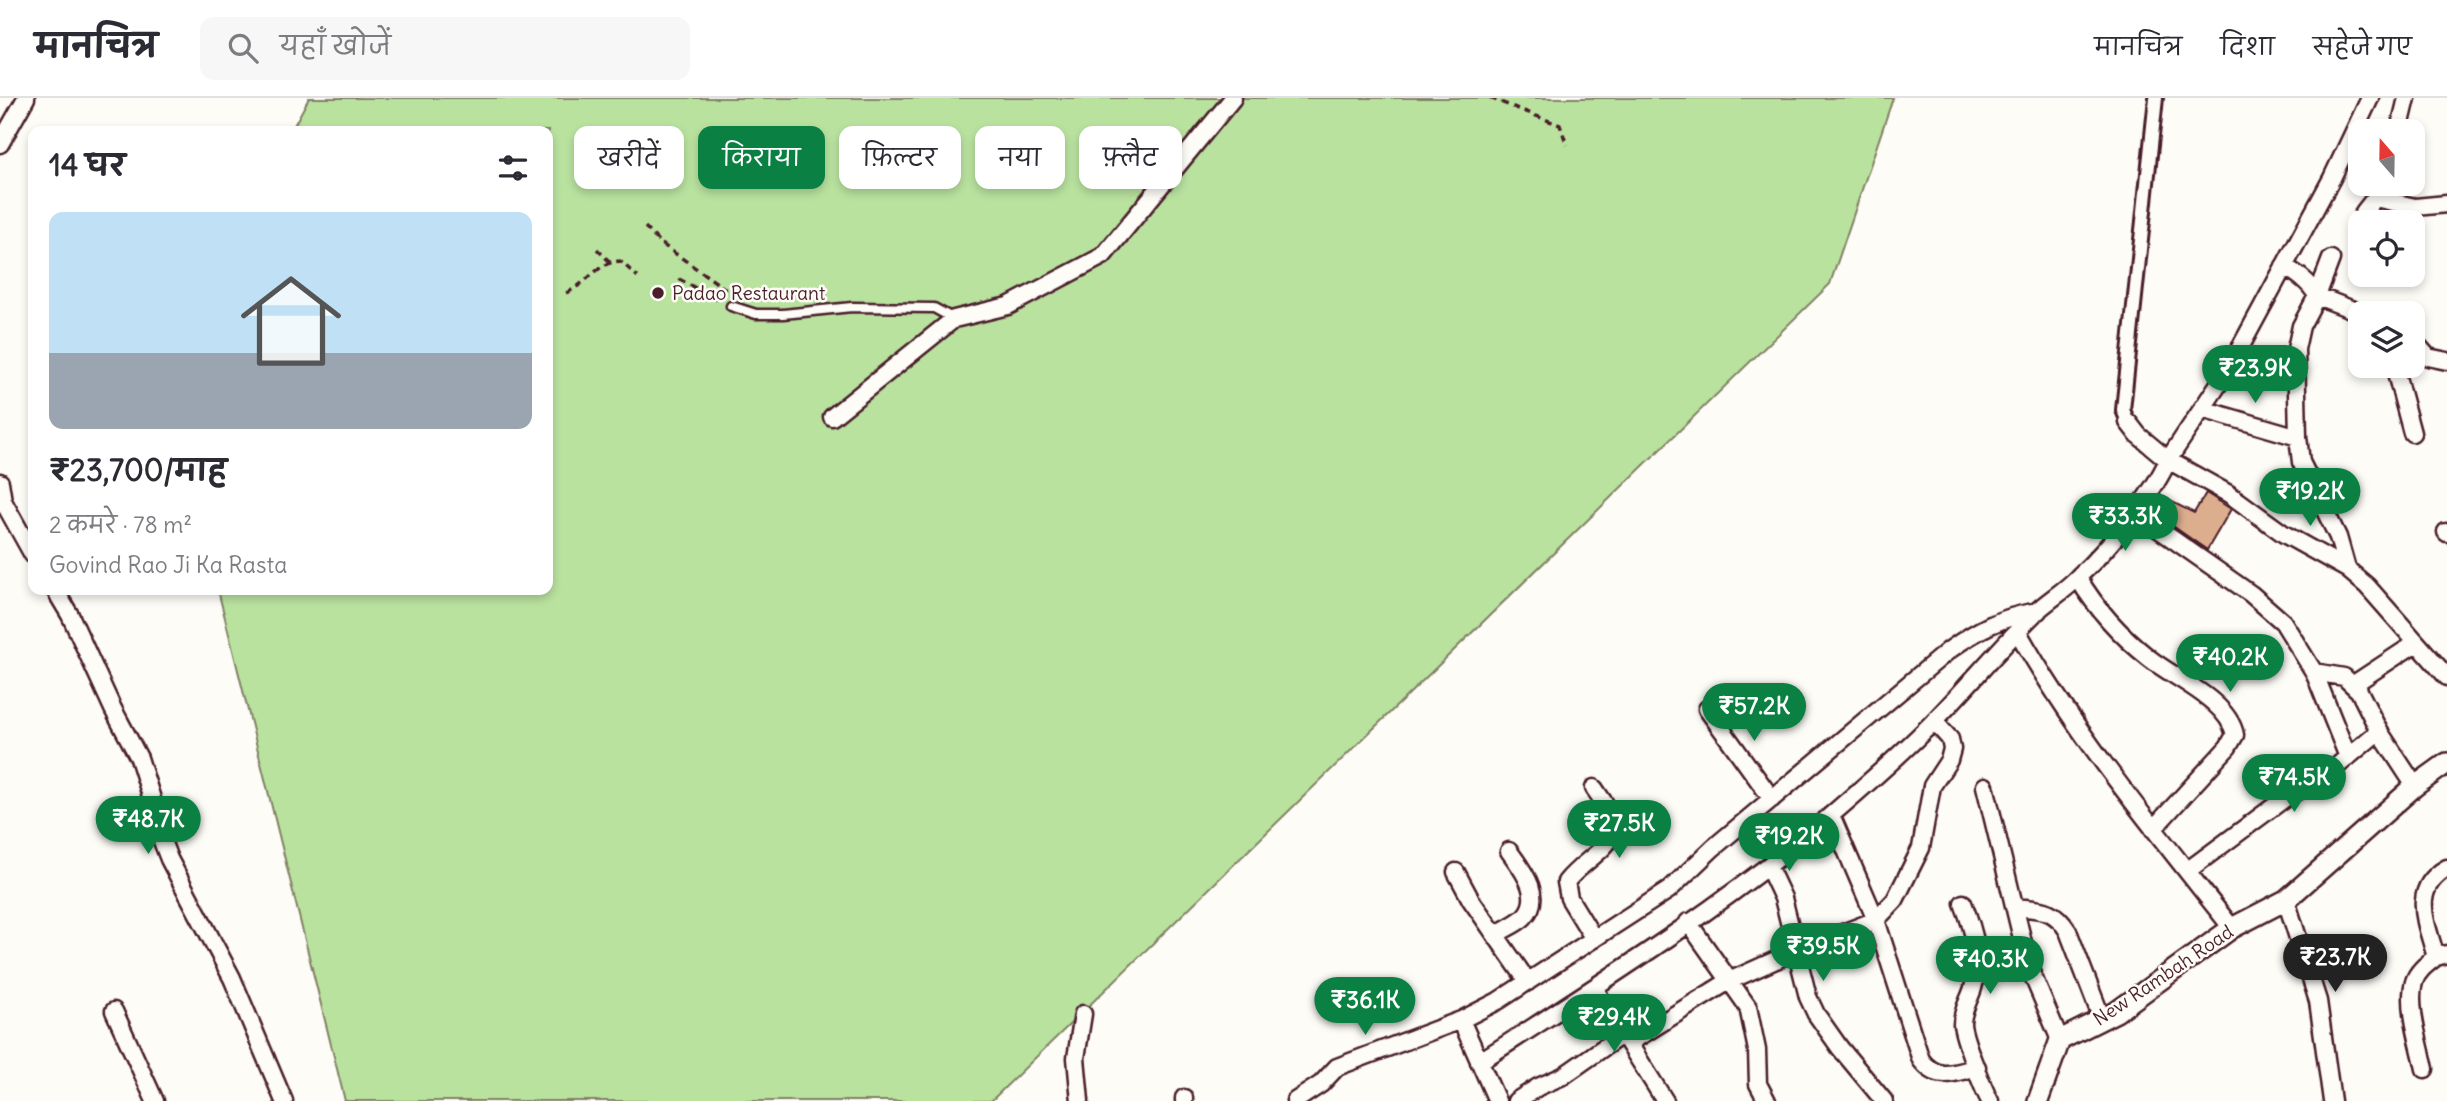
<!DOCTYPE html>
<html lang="hi">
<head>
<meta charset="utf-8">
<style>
  :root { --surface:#fff; --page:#f7f7f7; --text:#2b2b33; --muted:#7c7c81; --line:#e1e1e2; --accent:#0b8043 }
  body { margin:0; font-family:Delius,"Playpen Sans Deva",sans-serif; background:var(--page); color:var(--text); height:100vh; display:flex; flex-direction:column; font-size:26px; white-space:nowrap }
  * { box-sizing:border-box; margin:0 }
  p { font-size:23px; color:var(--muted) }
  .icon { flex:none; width:38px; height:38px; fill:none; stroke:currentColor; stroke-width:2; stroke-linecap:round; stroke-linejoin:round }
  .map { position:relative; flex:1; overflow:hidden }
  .panel { position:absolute; left:28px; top:28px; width:525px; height:469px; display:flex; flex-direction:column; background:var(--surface); border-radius:14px; box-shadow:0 4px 10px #0003 }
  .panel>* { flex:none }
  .guide { position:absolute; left:574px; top:28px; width:665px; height:63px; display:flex; gap:14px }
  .needle { width:46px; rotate:340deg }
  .buttons { position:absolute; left:2348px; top:21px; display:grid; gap:14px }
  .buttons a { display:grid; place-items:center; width:77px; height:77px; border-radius:14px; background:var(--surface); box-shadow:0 4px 10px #0003; font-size:35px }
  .price { position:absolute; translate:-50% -60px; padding:0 16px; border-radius:24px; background:var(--accent); color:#fff; font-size:23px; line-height:46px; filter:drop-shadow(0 2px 4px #0008) }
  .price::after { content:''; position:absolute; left:50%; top:42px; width:21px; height:16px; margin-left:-10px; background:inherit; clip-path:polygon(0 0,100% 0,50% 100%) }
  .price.active { background:#222; color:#fff }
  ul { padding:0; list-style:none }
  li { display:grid; align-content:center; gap:14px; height:371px; padding:0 21px }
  li span { display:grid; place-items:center; height:217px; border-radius:14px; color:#555 }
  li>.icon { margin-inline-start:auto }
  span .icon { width:126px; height:126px; fill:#fffc; stroke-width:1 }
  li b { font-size:30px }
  h2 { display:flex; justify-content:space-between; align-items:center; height:84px; padding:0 21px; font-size:30px }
  .tag { padding:0 24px; border-radius:14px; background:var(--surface); box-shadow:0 4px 10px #0003; font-size:24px; line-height:63px }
  .tag.active { background:var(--accent); color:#fff }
  header { display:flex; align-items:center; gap:42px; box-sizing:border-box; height:98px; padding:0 35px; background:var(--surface); border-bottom:2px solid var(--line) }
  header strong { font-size:33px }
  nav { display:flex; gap:38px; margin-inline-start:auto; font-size:24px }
  .search { width:490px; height:63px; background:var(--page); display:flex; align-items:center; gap:18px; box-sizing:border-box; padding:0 24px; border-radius:14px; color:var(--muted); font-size:26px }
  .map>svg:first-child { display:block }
  .green { fill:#b9e29f; stroke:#828065; stroke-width:2 }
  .building { fill:#ddae8e; stroke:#4a1f2b; stroke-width:2 }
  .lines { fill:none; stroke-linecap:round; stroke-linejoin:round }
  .service-casing { stroke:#4a1f2b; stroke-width:13 }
  .pedestrian-casing { stroke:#4a1f2b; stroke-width:18 }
  .minor-casing { stroke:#4a1f2b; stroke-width:21 }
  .tertiary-casing { stroke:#4a1f2b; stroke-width:24 }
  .path { stroke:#4a1f2b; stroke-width:3.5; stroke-dasharray:7 5; stroke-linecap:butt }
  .service { stroke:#fdfcf7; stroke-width:8 }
  .pedestrian { stroke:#fdfcf7; stroke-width:12 }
  .minor { stroke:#fdfcf7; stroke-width:16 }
  .tertiary { stroke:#fdfcf7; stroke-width:19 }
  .poi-dot { fill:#4a1f2b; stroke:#fdfcf7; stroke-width:2.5 }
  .labels { text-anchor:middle; stroke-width:5; stroke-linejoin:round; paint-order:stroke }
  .poi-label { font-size:19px; fill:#4a1f2b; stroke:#fdfcf7; text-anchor:start }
  .street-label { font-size:19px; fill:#4a1f2b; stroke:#fdfcf7 }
</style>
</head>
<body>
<header>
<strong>मानचित्र</strong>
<div class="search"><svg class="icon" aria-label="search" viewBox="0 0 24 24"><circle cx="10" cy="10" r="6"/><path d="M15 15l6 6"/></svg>यहाँ खोजें</div>
<nav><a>मानचित्र</a><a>दिशा</a><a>सहेजे गए</a></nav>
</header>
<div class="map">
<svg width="2447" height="1003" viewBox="0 0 2447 1003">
  <rect width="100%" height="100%" fill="#fdfcf7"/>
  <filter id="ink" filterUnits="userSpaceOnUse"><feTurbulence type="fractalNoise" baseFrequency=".0143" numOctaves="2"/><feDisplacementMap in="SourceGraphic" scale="14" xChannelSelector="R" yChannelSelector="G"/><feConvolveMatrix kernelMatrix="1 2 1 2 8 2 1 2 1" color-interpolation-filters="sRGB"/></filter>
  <g filter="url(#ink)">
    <path class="green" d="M309 0H1893L1830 186 991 1003H345L218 492H548V33H291Z"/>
    <path class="building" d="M2206 395 2231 411 2207 452 2150 412 2160 398 2194 415Z"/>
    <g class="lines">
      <g class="service-casing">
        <path id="service" d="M731 208 756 216H783L852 209 934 210 954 221"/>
      </g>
      <g class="pedestrian-casing">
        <path id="pedestrian" d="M2128 324 2123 312 2156 0"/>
      </g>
      <g class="minor-casing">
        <path id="minor" d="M2399 33 2407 0
          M0 46 26 0
          M2375 100 2415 109 2447 106
          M2364 114 2375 100 2381 86
          M2331 161 2317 198 2301 228 2296 251 2298 339 2301 364 2338 439 2347 471
          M2284 168C2297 176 2310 184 2317 198L2361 215
          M2413 242 2428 259 2447 263
          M2394 268 2412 335
          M2202 311 2298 339
          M832 319 954 221 1008 208 1103 158 1233 0
          M2128 324 2138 337 2168 362 2229 396 2284 436 2347 471 2367 488 2447 579
          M0 384 3 403 33 457
          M2134 414 2251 496 2283 524 2314 574 2348 659
          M2446 434 2447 435
          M2078 480C2096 510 2121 538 2149 560 2175 581 2228 602 2235 637L2228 649 2153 731
          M55 492 70 517 113 611 139 660 152 701 157 730 169 761 232 880 284 1003
          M2018 534C2077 639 2157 735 2232 830
          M2314 574 2344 579 2359 593 2379 633 2415 688
          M2359 593 2357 584 2416 545
          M1707 611 1772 701
          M1985 688 2029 869 2060 942
          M1594 690 1611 715 1616 733C1603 755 1581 765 1566 784L1569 800 1594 841
          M1831 717 1876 822 1921 962C1938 984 1954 975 1977 969
          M1768 768 1783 800 1808 899 1816 916 1840 950 1884 1003
          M2447 770C2409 791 2427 826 2436 859L2447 856
          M2187 773 2292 695 2318 684 2379 633
          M1456 774 1471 802 1528 884
          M2286 802 2318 903 2332 1003
          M1963 805C1974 833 1982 859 1973 890 1969 903 1962 912 1962 926 1963 939 1983 991 1990 1003
          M2014 809C2040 812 2053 809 2068 833L2102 921
          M1688 824 1748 909 1757 952 1758 986 1767 1003
          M1495 837C1504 831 1517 826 1524 819 1545 798 1521 770 1509 753
          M1594 890 1665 1003
          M114 913 155 1003
          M1629 945 1729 883 1796 853 1876 822 1895 802 1921 750 1932 688 1949 662 1952 651 1950 641 1934 623
          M1479 964C1598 887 1723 809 1830 718 1866 687 1903 655 1936 621 1970 586 2002 547 2037 513 2050 501 2066 492 2078 479 2106 453 2153 397 2168 362L2228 272 2332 80 2370 0
          M2425 971C2420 947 2407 907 2414 884 2417 873 2427 866 2436 859
          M1080 1003 1076 960 1083 916
          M1184 1003V1000
          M1295 1003 1321 986 1337 969 1461 922
          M1497 1003 1461 922 1498 903 1669 792 1713 750 1948 553C1978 531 2001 519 2038 513
          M1516 1003 1538 989 1563 978 1623 936"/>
      </g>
      <g class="tertiary-casing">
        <path id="tertiary" d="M2038 1003 2060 942 2116 914 2232 830 2286 802 2415 688 2447 665"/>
      </g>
      <path class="path" d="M1490 0 1560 27 1567 47
        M645 129 659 144 724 190 726 197
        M597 151 610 164
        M679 181 719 203
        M566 195C589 185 596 165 620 163L638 179"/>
      <use href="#service" class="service"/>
      <use href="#pedestrian" class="pedestrian"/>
      <use href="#minor" class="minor"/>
      <use href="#tertiary" class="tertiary"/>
    </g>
  </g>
  <circle class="poi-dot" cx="658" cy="195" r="7"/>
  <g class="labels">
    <g class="poi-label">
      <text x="672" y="202">Padao Restaurant</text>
    </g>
    <g class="street-label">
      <text transform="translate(2163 877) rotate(-34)" y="7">New Rambah Road</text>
    </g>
  </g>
</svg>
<div class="buttons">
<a><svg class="needle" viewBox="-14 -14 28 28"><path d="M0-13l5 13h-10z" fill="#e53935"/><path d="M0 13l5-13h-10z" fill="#7c7c81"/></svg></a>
<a><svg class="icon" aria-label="locate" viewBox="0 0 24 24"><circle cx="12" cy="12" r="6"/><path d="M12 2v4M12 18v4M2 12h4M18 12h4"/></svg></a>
<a><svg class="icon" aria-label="layers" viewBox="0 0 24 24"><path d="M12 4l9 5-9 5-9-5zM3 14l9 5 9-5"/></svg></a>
</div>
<b class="price" style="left:2255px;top:307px">₹23.9K</b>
<b class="price" style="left:2310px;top:430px">₹19.2K</b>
<b class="price" style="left:2125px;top:455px">₹33.3K</b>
<b class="price" style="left:2230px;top:596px">₹40.2K</b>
<b class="price" style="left:1754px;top:645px">₹57.2K</b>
<b class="price" style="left:2294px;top:716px">₹74.5K</b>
<b class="price" style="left:148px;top:758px">₹48.7K</b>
<b class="price" style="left:1619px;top:762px">₹27.5K</b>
<b class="price" style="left:1789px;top:775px">₹19.2K</b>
<b class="price" style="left:1823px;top:885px">₹39.5K</b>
<b class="price active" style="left:2335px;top:896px">₹23.7K</b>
<b class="price" style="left:1990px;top:898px">₹40.3K</b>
<b class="price" style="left:1365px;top:939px">₹36.1K</b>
<b class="price" style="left:1614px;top:956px">₹29.4K</b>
<div class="guide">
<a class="tag">खरीदें</a>
<a class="tag active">किराया</a>
<a class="tag">फ़िल्टर</a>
<a class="tag">नया</a>
<a class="tag">फ़्लैट</a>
</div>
<section class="panel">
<h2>14 घर<svg class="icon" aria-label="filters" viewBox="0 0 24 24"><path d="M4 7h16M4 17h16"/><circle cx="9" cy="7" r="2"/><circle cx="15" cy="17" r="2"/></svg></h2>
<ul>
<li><span style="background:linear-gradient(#bfe0f5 65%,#9aa5b1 0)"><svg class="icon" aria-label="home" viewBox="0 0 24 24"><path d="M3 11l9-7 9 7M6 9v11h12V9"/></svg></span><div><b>₹23,700/माह</b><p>2 कमरे · 78 m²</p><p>Govind Rao Ji Ka Rasta</p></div></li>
</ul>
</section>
</div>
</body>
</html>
